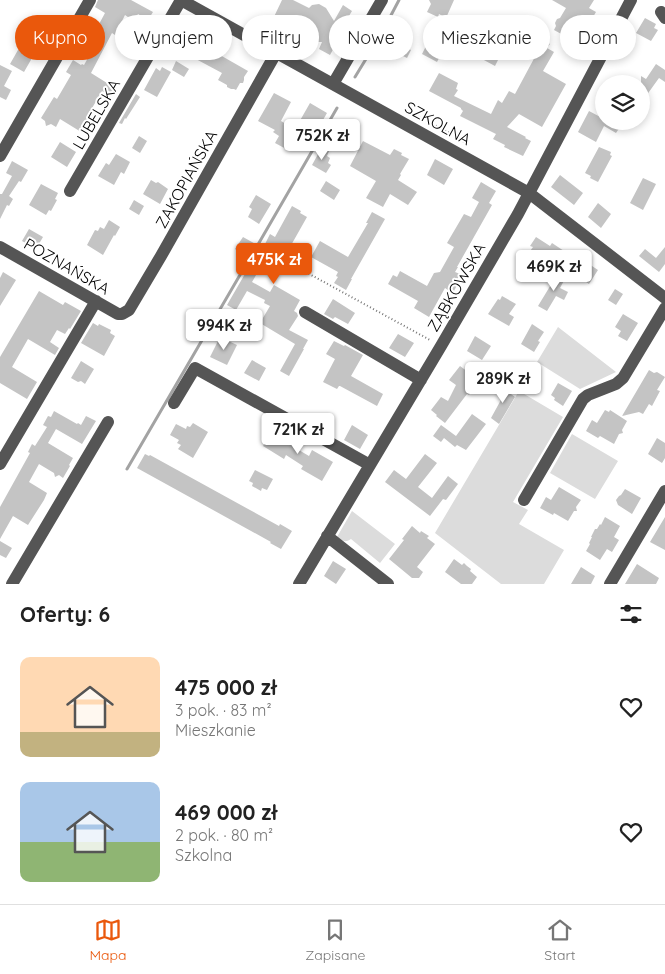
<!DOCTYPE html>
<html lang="pl">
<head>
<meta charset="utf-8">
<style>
  :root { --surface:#fff; --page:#f2f2f2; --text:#222; --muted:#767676; --line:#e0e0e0; --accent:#ea580c }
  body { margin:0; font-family:Quicksand,sans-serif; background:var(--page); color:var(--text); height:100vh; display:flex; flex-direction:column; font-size:19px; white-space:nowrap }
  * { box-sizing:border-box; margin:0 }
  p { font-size:16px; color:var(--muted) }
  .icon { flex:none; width:28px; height:28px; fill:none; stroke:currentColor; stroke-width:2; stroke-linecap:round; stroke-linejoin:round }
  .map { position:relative; height:584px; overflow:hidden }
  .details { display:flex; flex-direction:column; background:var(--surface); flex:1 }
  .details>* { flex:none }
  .hud { position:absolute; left:15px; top:15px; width:635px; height:45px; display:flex; gap:10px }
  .controls { position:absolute; left:595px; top:75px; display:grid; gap:10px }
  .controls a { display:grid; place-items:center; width:55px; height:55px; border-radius:50%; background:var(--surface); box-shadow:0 2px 8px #0003; font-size:25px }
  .price { position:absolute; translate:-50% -42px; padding:0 11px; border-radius:5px; background:#fff; color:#222; font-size:16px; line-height:32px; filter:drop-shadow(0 1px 2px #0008) }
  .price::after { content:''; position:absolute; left:50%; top:30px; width:15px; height:11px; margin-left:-8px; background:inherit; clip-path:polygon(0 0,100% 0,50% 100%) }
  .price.current { background:var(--accent); color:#fff }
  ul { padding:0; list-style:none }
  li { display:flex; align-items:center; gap:15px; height:125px; padding:0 20px }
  li span { display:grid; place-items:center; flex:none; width:140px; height:100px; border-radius:10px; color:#555 }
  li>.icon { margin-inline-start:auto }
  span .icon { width:60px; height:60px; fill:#fffc; stroke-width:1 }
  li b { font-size:21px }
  h2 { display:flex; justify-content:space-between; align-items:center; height:60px; padding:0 20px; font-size:21px }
  .tag { padding:0 18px; border-radius:22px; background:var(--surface); box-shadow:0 2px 8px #0003; font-size:18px; line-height:45px }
  .tag.current { background:var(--accent); color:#fff }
  .tab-bar { display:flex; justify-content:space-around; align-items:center; height:70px; border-top:1px solid var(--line); background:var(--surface); font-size:14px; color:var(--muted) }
  .tab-bar a { display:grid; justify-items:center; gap:2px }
  .tab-bar .current { color:var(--accent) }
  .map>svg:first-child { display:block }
  .green { fill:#dcdcdc }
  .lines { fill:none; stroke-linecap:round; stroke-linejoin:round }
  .stream { stroke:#a3a3a3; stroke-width:3 }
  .building { fill:#c4c4c4 }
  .path { stroke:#777; stroke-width:2; stroke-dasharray:1 2.5; stroke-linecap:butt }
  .minor { stroke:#555; stroke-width:12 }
  .labels { text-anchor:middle; stroke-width:4; stroke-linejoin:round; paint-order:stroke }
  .street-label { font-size:16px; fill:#000; stroke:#fff }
</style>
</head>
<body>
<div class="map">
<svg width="665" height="584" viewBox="0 0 665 584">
  <rect width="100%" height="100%" fill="#fff"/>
  <path class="green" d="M558 327 616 372 580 389 537 362Z
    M519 391 563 417 513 502 528 510 519 524 564 550 544 584H501L435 533Z
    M572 434 618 461 595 499 550 473Z
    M352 511 395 544 380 563 351 539C345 543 342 541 337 537Z"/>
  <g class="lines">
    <path class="stream" d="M388 21 399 0
      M355 77 369 54
      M256 248 337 108
      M127 469 251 256"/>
  </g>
  <path class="building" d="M98 0H131L153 12 148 20 138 14 134 21 125 15 115 35 112 33 91 73 115 88 110 96 102 91 88 115 95 120 86 135 60 119 56 127 51 124 46 126 45 121 41 118 54 97 57 99 71 75 66 72 73 60 81 65 82 64 84 65 102 33 100 32 102 28 98 26 105 13 95 7Z
    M282 0H293L309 8 312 5 319 4 326 8 334 21 343 5 352 11 349 16 351 17 330 55 319 49 322 42H305L308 38 287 32 271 23Z
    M429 0H454L446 18 439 14 438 17 427 12 431 4Z
    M552 0H594L589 8 596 12 587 27 591 29 586 39 573 33 571 37 566 34 565 36 554 30 556 26 555 23 557 19 560 18 566 8Z
    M183 18 198 27 191 40 186 37 184 39 175 34Z
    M645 18 656 24 654 28 658 30 651 41 636 33Z
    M396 35 407 41 404 46 411 50 407 58 399 54 395 59 383 53 394 36 395 37Z
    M538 37 550 44 547 48 554 52 543 71 566 84 542 127 519 114 507 127 526 137 525 138 531 141 523 156 504 147 505 145 493 139 496 134 460 116 463 111 461 109V108L429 91 439 73 458 83 456 89 458 90 454 96 491 114 498 100 502 103 509 91 515 94 537 53 531 50Z
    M492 41 504 48 495 66 482 59Z
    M23 44 36 51 24 72 10 64 18 50H19Z
    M427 44 442 52 437 62 422 54Z
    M206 47 248 71 244 77V80L243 83H240L236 90 234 89H231L227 87V85L218 80 222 73 194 58 200 48 204 50Z
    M176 61 189 69 184 77 172 70Z
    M656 64 665 70V82L659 78 641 103V76L646 79Z
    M0 65 12 71 4 86 11 90 6 100 0 97Z
    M162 67 171 72 157 97 144 90 156 68 160 71Z
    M274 93 291 102 281 121 298 131 288 150 275 143 279 136 273 132 275 130 258 121Z
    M136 94 140 97 126 119 125 118 122 124 119 123Z
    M310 103 327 113 315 134 298 124Z
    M589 111 604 119V121H624L616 133 604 126 596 142 578 132Z
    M139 136 147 141 140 153 132 148Z
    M363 141 390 155 394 149 402 153 401 155 409 159 400 174 401 175 398 180 417 192 408 205 390 194 383 207 366 198 376 181 350 166Z
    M60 142 76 152 67 167 51 157Z
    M322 147 329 151 327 156 330 158 328 163 331 165 326 173 312 165Z
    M599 147 611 152 610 155 612 156 598 182 590 178 591 176 585 173Z
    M116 154 130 162 124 174 121 172 114 185 98 176 106 163 109 165Z
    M435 159 453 169 444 185 427 175Z
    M12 161 28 170 21 182 19 181 9 196 13 199 9 206 7 205 0 219V194H2L12 176 6 173Z
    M560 175 583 193 574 205 551 187Z
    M643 178 656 184 643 210 630 203Z
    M151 180 156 183 158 182 168 189 160 204 143 194Z
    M326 181 340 190 334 200 320 191Z
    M481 182 496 191 489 203 492 205 457 267H458L455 272 460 274 456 282 458 283 454 291 451 292 445 288 429 317 414 308 418 301 388 284 393 275 397 277 400 271 427 286 434 273 440 272 454 247 447 243 464 214 471 217 479 202 472 198Z
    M41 184 58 193 55 199 57 200 51 211 49 210 46 215 29 205Z
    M256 195 271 204 259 224 248 217 252 209 249 207Z
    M134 200 144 206 139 215 129 209Z
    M598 203 611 214 601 228 588 217Z
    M292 206 301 211 300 213 307 217 281 263 273 259 267 268 262 265 252 282 270 292 274 285 300 300 294 311 297 313 298 316 289 330 308 340 303 349H304L289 376 280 371 295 344 260 323 270 306 264 303 265 300 247 291 236 310 227 305 253 260 235 249 243 237 263 248 270 234 275 237Z
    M372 212 385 219 351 279H352L346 290 334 283 338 277 336 276 338 272 311 257 320 241 348 257 368 223H366Z
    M109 220 120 227 115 236 114 235 103 255 87 245 95 230 98 231 100 227 104 229Z
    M29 229 43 237 36 249 22 241Z
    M536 237 550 246 552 243 564 251 553 268 528 254 533 247 530 246Z
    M665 247V264L659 272 639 256 645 249 656 258Z
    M583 260 598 270 589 284 574 274Z
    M3 272 16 280 0 306V278Z
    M556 272 566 277 560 288 568 292 564 300 556 296 547 311 538 306 552 283 550 282Z
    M615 289 623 294 616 305 608 300Z
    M39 291 63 305 65 302 81 311 70 329 69 328 65 334 57 330 50 342 59 348 55 355 28 339 12 367 37 382 27 399 0 383V357Z
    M502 296 516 304 509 314 514 317 509 326 488 314 498 299 500 300Z
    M333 299 355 313 348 324 335 317 333 319 324 314Z
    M623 314 638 323 627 341 618 336 621 331 615 327Z
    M93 323 98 326 99 324 111 330 110 333 115 336 104 356 81 343Z
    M532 324 544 332 538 341 540 342 534 352 521 344Z
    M398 334 414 343 405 357 389 348Z
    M475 336 491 346 482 360 467 351Z
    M220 337 237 345 227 365 210 357Z
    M334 341 344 346 345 345 363 355 351 376 383 394 377 406 340 386H339L337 389 323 382 335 359 326 354Z
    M252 360 266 368 259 381 244 373Z
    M81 361 94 369 85 384 81 381 78 382 71 378Z
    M460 366 480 381 469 395 467 394 445 423 436 416 437 415 431 410 441 397 448 401 456 385 449 380Z
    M649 370 654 373 657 372 665 377 657 390 660 391 652 406 649 404 643 414 639 412 622 416Z
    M558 383 572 391 563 406 554 400 555 398 551 395Z
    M500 386 515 397 499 424 491 418 502 398 495 393Z
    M605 410 609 412 610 410 627 421 622 430 623 433 619 434 614 444 600 436 598 438 586 431 592 420 597 423Z
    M54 411 77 424 78 423 81 425 86 416 96 421 82 444 56 429 48 443 73 458 69 465 70 466 63 478 59 475 55 477 54 473 39 464 29 482 47 493 44 500 28 525 13 516 0 539V507L30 453 28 452 32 444 35 446 47 427 43 425 48 416 51 417Z
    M472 414 486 424 466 450 457 445 455 447 444 438 441 442 433 436 441 425 456 436Z
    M193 423 208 432 193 458 178 449 181 445 177 443 179 440 170 435 176 424 186 429 187 426 190 427Z
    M352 425 368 435 360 449 344 440Z
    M272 430 294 442 292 446 309 456 312 450 333 462 322 481 301 469 303 466 286 455 284 459 263 446 265 443 263 437 265 434 271 432Z
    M657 438 665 443V458L662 463 648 454Z
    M145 454 149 456 150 455 279 526 280 524 292 531 281 549 270 543 271 542 137 468Z
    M425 454 437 463 418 487 432 498 448 476 458 484 446 500 443 499 430 516 385 482 394 470 406 479Z
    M255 470 273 479 267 490 262 488 261 491 252 486 253 483 249 481Z
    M559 487 581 500 576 507 577 511H574L568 521 554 513 553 515 540 508 546 497 551 500Z
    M625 489 641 498 632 514 618 505 616 500 619 496 621 495Z
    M605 517 620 526 614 537 619 540 612 552 607 549 600 560 586 551 590 544 589 543 592 537H591L595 529H597L600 524 601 525Z
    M665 517V550L650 542Z
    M412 526 420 533 421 531 429 536 427 538 435 544 417 567 423 572 419 578H412L389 559 404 540 402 539Z
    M0 541 12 548 6 558 0 555Z
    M454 559 462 565 464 563 467 566 471 569 470 571 477 577 472 584H461L445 572Z
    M333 561 346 569 336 584 324 576Z
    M637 564 659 578 656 584H625Z
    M581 567 595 576 591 584H571Z"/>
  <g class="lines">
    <path class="path" d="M417 116 454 135 466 143
      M296 262 302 270 430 340"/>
    <path class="minor" d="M181 0 529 193 665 298
      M661 12 665 18
      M333 84 382 0
      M0 156 90 0
      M70 191 181 0
      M0 247 118 314H122L129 310 161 256 276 53
      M305 312 421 380
      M174 403 195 368 370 465
      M0 464 96 301
      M524 500 583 399 588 395 616 384 623 378 665 308
      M327 536 388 584
      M12 584 108 422
      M299 584 441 346 518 214 631 0
      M610 584 665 491"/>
  </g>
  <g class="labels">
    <g class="street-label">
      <text transform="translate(96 114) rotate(-60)" y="6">LUBELSKA</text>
      <text transform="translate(438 123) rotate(29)" y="6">SZKOLNA</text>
      <text transform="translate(186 179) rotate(-61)" y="6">ZAKOPIAŃSKA</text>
      <text transform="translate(67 266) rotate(30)" y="6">POZNAŃSKA</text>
      <text transform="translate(456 287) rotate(-60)" y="6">ZĄBKOWSKA</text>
    </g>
  </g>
</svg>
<div class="controls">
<a><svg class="icon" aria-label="layers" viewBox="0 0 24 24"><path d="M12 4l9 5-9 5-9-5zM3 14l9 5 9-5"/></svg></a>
</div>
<b class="price" style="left:322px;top:161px">752K zł</b>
<b class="price current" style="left:274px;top:285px">475K zł</b>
<b class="price" style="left:554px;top:292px">469K zł</b>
<b class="price" style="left:224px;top:351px">994K zł</b>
<b class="price" style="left:503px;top:404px">289K zł</b>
<b class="price" style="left:298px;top:455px">721K zł</b>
<div class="hud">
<a class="tag current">Kupno</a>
<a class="tag">Wynajem</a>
<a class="tag">Filtry</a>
<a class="tag">Nowe</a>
<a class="tag">Mieszkanie</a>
<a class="tag">Dom</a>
</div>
</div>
<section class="details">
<h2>Oferty: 6<svg class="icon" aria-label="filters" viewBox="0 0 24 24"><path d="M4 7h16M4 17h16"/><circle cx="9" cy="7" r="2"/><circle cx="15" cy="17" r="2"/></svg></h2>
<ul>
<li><span style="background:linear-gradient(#ffd9b3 75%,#c2b280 0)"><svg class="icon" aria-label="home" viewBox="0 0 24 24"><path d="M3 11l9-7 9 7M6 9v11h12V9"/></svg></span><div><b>475 000 zł</b><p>3 pok. · 83 m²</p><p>Mieszkanie</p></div><svg class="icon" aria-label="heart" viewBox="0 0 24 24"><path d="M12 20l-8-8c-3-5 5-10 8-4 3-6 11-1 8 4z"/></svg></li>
<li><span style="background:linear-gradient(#a9c7e8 60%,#8fb573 0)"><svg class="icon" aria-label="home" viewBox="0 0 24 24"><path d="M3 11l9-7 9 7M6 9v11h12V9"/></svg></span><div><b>469 000 zł</b><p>2 pok. · 80 m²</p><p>Szkolna</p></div><svg class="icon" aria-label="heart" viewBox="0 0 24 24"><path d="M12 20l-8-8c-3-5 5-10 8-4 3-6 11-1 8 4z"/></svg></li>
</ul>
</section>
<nav class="tab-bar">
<a class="current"><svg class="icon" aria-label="map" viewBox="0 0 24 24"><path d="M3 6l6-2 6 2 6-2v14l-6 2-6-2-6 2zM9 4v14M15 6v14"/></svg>Mapa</a>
<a><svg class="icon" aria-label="saved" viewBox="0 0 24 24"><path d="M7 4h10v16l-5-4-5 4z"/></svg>Zapisane</a>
<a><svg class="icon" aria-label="home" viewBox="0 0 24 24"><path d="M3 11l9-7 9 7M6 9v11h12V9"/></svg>Start</a>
</nav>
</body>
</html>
